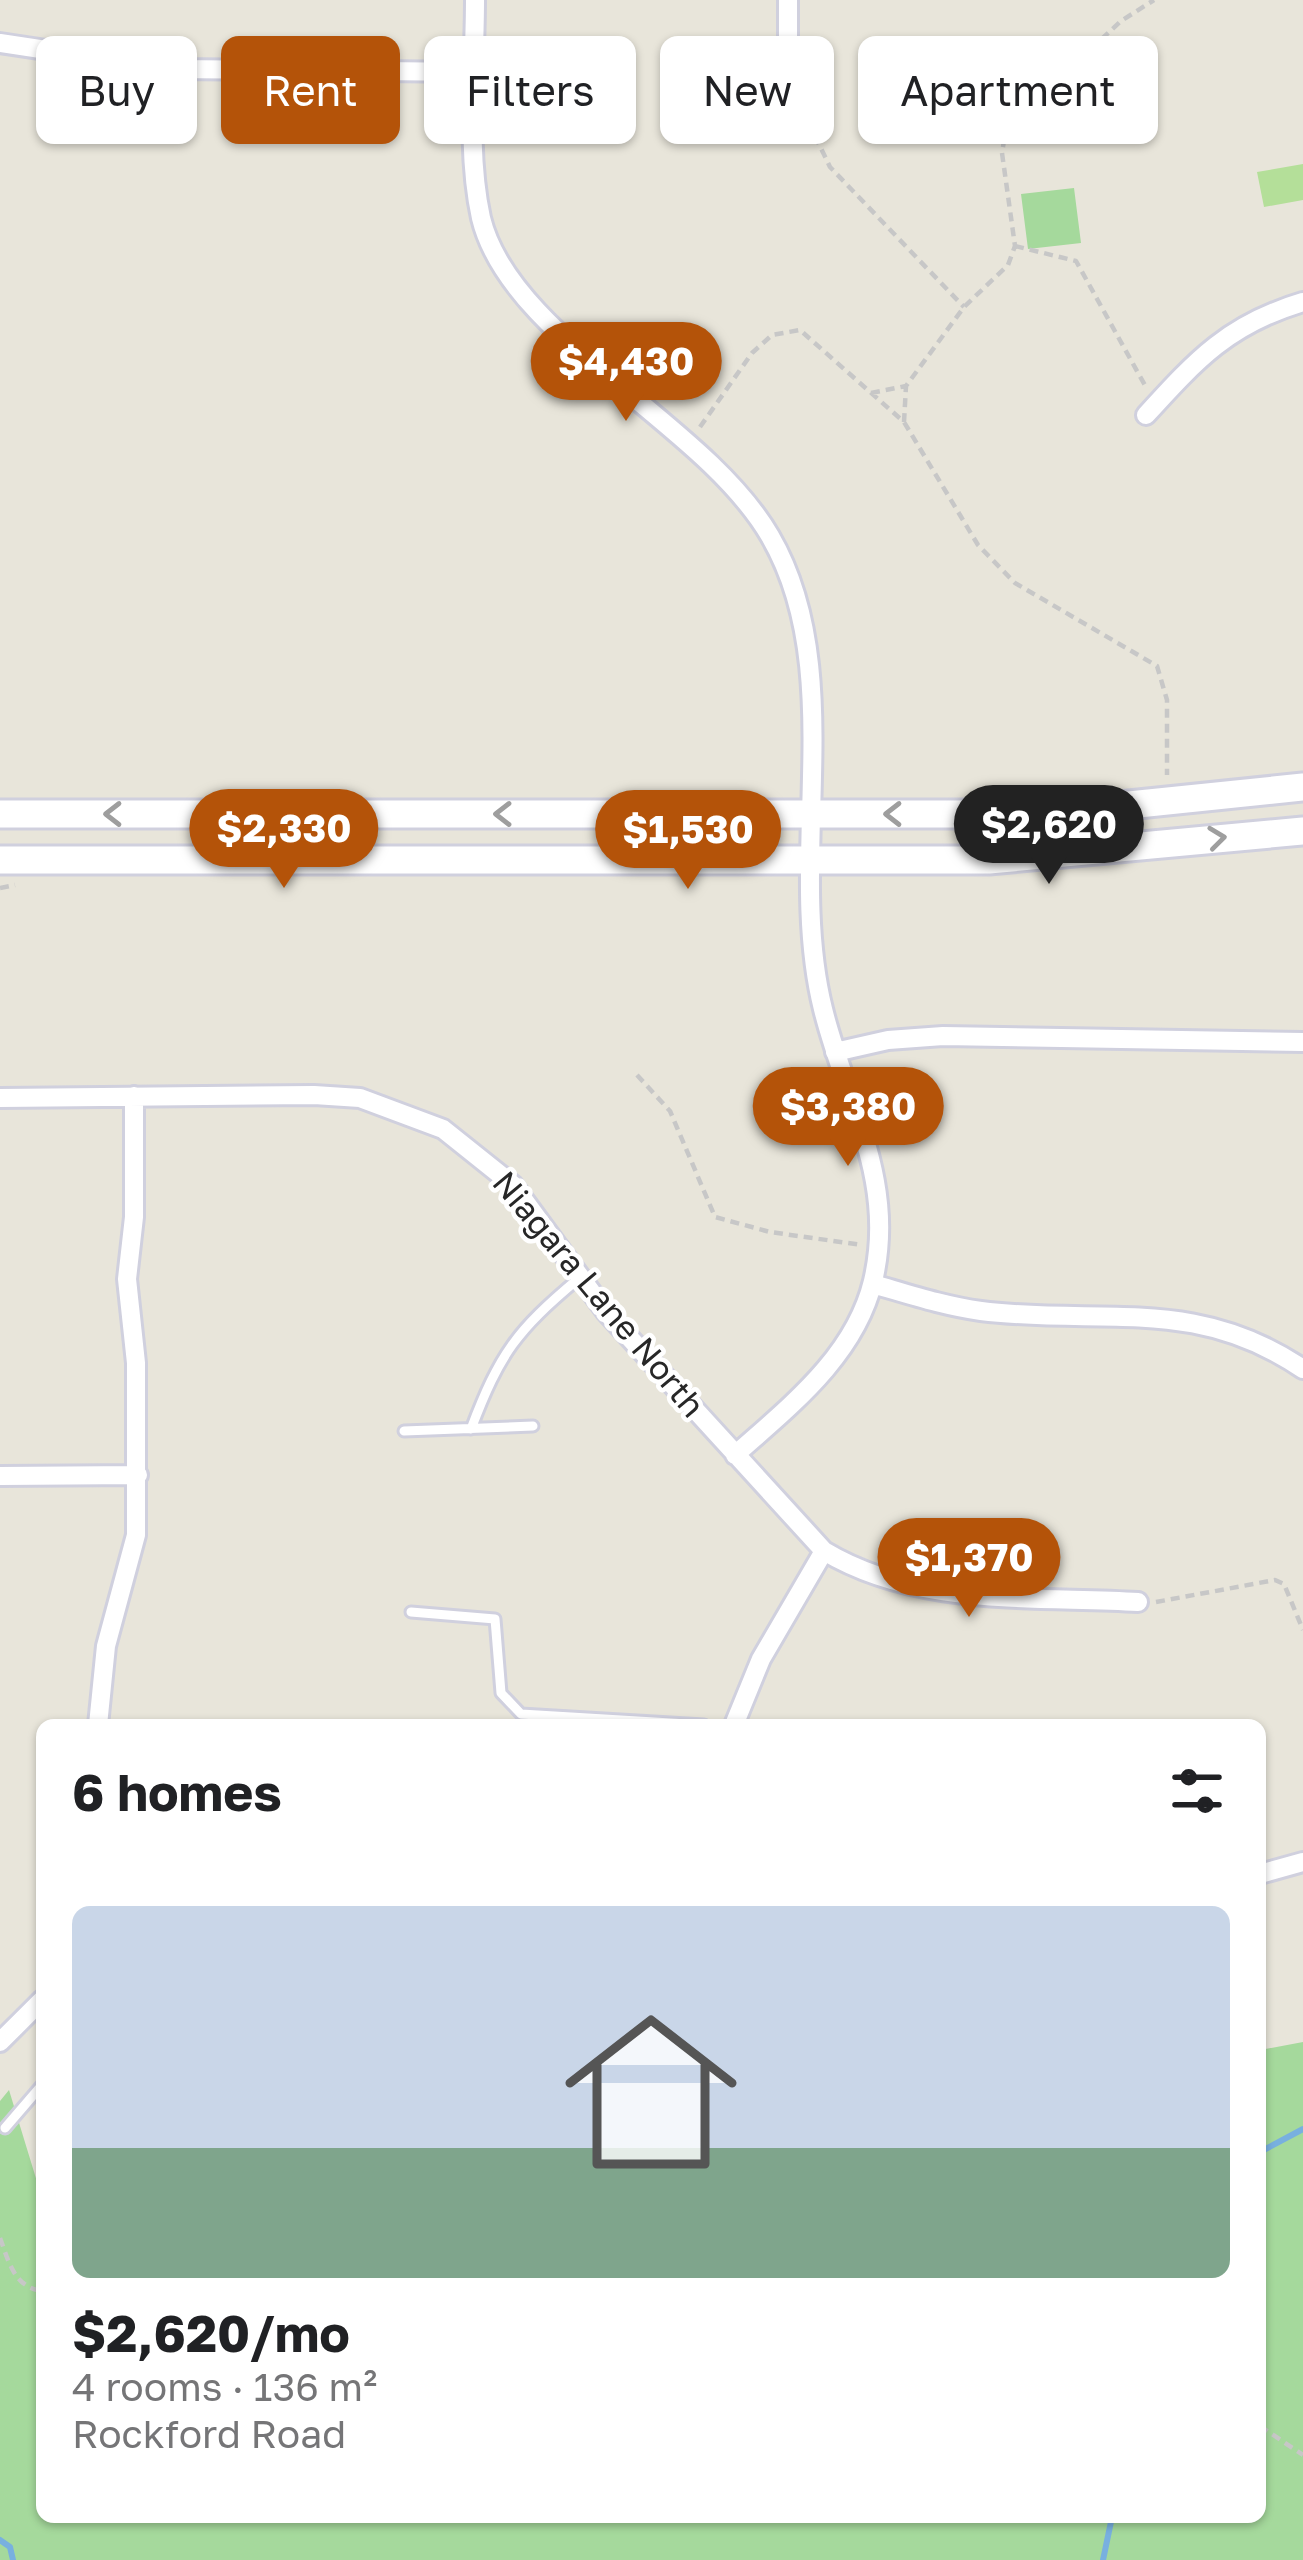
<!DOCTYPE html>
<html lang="en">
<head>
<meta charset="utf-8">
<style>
  :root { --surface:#fff; --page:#f2f2f2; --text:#202124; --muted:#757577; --accent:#b45309 }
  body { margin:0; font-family:"Golos Text",sans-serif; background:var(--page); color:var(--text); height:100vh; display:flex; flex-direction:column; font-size:45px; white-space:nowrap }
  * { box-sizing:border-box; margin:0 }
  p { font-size:39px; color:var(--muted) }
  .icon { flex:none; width:66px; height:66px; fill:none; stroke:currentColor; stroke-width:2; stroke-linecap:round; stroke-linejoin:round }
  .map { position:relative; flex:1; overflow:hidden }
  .panel { position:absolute; left:36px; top:1719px; width:1230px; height:804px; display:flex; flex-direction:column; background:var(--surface); border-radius:18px; box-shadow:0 3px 9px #0004 }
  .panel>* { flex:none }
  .hud { position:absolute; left:36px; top:36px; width:1233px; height:108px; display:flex; gap:24px }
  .price { position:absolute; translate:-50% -102px; padding:0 27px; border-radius:42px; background:var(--accent); color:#fff; font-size:39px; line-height:78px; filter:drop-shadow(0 3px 6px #0008) }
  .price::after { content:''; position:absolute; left:50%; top:72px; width:36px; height:27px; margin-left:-18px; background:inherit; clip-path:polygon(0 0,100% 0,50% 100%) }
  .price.active { background:#222; color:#fff }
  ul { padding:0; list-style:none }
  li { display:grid; align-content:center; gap:24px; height:636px; padding:0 36px }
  li span { display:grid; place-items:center; height:372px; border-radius:18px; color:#555 }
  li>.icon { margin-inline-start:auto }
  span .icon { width:216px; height:216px; fill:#fffc; stroke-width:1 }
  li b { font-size:51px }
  h2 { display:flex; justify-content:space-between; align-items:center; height:144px; padding:0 36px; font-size:51px }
  .pill { padding:0 42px; border-radius:18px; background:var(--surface); box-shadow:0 3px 9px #0004; font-size:42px; line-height:108px }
  .pill.active { background:var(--accent); color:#fff }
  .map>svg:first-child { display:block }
  .green { fill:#a5d99c }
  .pitch { fill:#b4df99 }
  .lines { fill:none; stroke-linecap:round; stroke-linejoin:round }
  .stream { stroke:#78b0df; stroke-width:6 }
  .lane-casing { stroke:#d0d0de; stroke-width:15 }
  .street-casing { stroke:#d0d0de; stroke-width:24 }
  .secondary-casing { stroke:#d0d0de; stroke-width:33 }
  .path { stroke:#c7c7c7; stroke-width:4.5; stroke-dasharray:9 6; stroke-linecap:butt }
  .lane { stroke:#fff; stroke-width:9 }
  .street { stroke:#fff; stroke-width:18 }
  .secondary { stroke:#fff; stroke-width:27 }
  .oneway { stroke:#9e9e9e }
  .labels { text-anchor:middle; stroke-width:9; stroke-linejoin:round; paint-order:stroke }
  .street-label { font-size:33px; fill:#272727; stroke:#fff }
</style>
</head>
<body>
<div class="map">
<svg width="1303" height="2560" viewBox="0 0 1303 2560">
  <rect width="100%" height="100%" fill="#e8e5da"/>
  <path class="green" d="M1074 188 1081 243 1028 249 1021 194Z
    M1303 2042V2560H0V2101L9 2090 42 2198V2517H1260V2050Z"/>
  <path class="pitch" d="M1303 164V200L1264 207 1257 172Z"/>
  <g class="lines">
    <path class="stream" d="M1260 2152 1303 2129
      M0 2540 10 2547 13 2560
      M1103 2560 1112 2517"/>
    <g class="lane-casing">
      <path id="lane" d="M471 1429C500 1353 516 1331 578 1279
        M404 1431 533 1426
        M411 1612 495 1619 501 1693 521 1714 704 1725
        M5 2128 42 2085"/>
    </g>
    <g class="street-casing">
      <path id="street" d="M475 0C475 69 466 150 481 218 510 338 704 422 770 536 850 673 785 857 823 1009 846 1103 897 1180 873 1281 855 1356 790 1406 735 1455
        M788 0V47L809 122
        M0 43 172 69 475 72
        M1146 415C1197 359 1229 324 1303 302
        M835 1052 888 1040 943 1036 1303 1042
        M0 1098 314 1095 360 1098 443 1129 513 1185 606 1312 824 1551C917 1607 1032 1596 1138 1602
        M873 1284C908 1294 944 1306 981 1311 1101 1326 1194 1295 1303 1369
        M0 1476 138 1475
        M98 1725 106 1646 136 1535V1363L127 1279 134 1217V1096
        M734 1725 761 1659 824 1551
        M1260 1874 1303 1862
        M0 2042 42 2000"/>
    </g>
    <g class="secondary-casing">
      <path id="secondary" d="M0 814H974L1090 809 1303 787
        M0 860H989L1303 831"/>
    </g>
    <path class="path" d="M815 136 830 167 964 307
      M1015 246 1076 261 1147 389
      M871 393 906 386
      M904 422 906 386 964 307 1008 265 1015 246 1002 153 1006 128 1121 21 1154 0
      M700 427 752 353 772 335 800 330 904 422 978 545 1015 583 1157 666 1167 700V775
      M0 888 15 885
      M637 1075 670 1111 715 1217 770 1232 862 1245
      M1156 1602 1275 1580 1284 1584 1303 1630
      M0 2238C9 2262 14 2287 42 2291
      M1260 2426 1303 2455"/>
    <use href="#lane" class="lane"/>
    <use href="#street" class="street"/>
    <use href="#secondary" class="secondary"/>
  </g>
  <defs><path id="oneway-chevron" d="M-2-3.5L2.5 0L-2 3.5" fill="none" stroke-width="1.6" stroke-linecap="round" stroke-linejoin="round" transform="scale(3)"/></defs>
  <g class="oneway">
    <use href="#oneway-chevron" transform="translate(113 814) rotate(180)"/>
    <use href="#oneway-chevron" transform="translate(503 814) rotate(180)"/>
    <use href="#oneway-chevron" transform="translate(893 814) rotate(180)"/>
    <use href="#oneway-chevron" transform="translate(1217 838) rotate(-7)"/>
  </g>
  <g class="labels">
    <g class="street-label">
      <text transform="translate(599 1294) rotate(50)" y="12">Niagara Lane North</text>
    </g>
  </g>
</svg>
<b class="price" style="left:626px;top:424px">$4,430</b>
<b class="price active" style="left:1049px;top:887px">$2,620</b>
<b class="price" style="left:284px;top:891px">$2,330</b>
<b class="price" style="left:688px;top:892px">$1,530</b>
<b class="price" style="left:848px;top:1169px">$3,380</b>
<b class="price" style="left:969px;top:1620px">$1,370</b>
<div class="hud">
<a class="pill">Buy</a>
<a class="pill active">Rent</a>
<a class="pill">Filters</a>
<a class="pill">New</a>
<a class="pill">Apartment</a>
</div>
<section class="panel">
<h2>6 homes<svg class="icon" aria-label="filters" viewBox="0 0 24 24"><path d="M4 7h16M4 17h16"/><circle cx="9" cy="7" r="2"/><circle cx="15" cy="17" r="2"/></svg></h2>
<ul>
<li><span style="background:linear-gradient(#c9d6e8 65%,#7fa58c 0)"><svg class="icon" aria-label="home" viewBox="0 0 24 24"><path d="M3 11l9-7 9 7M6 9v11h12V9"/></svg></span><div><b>$2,620/mo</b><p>4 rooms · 136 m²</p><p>Rockford Road</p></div></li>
</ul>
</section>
</div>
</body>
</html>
